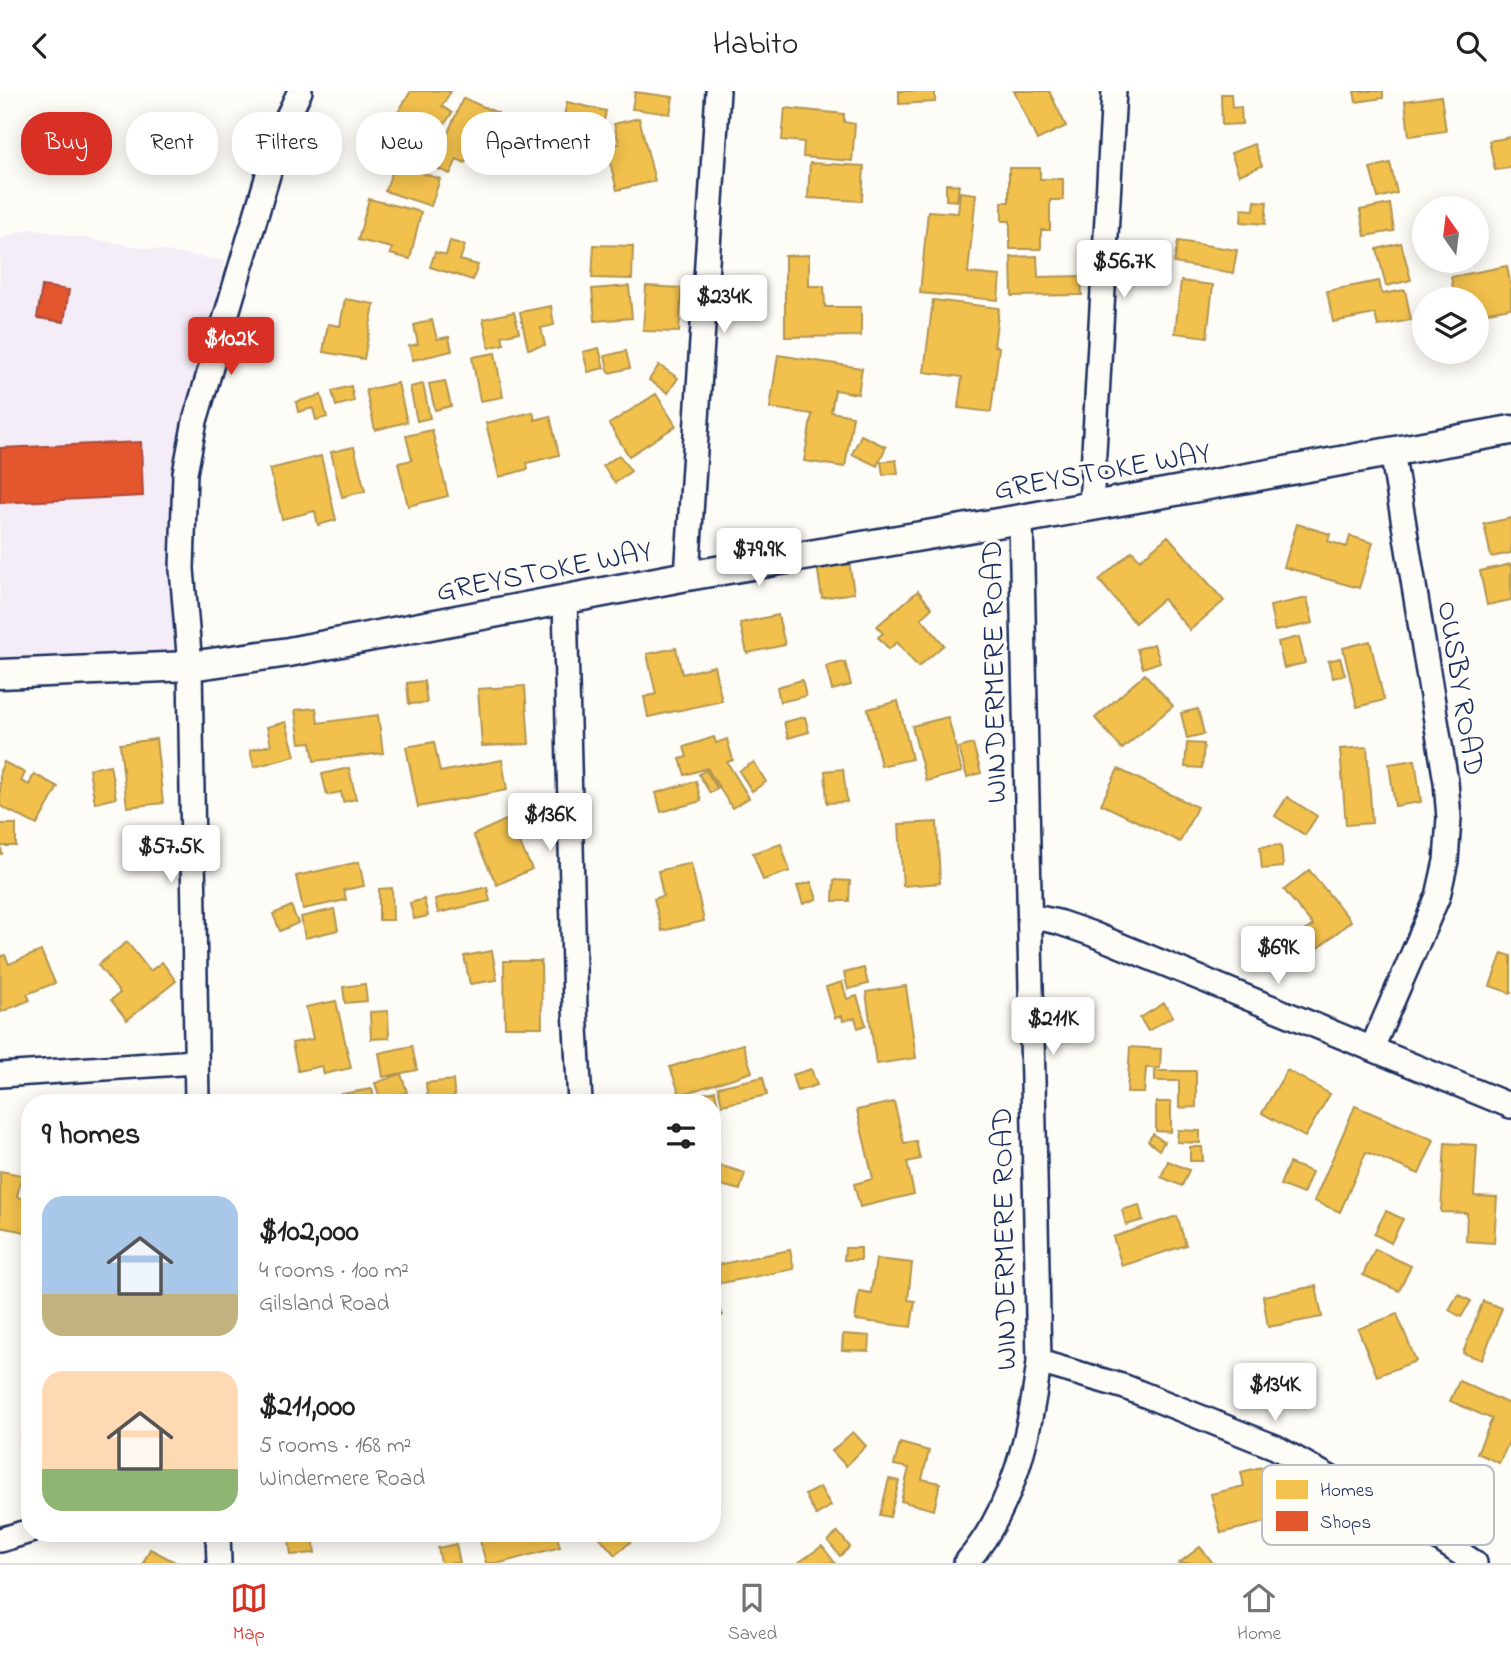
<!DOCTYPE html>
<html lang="en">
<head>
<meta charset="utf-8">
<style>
  :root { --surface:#fff; --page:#f2f2f2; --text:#222; --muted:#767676; --line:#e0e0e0; --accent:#d93025 }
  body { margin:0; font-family:"Indie Flower",sans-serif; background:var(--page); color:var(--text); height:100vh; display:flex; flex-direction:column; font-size:26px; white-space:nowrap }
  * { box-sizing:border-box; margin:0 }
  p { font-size:23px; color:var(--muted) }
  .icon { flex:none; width:38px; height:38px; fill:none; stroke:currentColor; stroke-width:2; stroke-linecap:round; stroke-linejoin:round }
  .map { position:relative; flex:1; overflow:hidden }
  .sheet { position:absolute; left:21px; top:1003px; width:700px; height:448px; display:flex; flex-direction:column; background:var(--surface); border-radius:28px; box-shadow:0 4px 18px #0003 }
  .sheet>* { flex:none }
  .top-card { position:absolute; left:21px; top:21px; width:700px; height:63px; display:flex; gap:14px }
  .needle { width:46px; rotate:346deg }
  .fabs { position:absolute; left:1412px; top:105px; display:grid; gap:14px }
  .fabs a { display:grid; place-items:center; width:77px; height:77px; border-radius:50%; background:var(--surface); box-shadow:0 4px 18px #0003; font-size:35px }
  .price { position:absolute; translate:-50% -60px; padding:0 16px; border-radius:7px; background:#fff; color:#222; font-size:23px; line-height:46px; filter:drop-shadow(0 2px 4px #0008) }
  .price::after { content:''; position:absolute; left:50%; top:42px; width:21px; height:16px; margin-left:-10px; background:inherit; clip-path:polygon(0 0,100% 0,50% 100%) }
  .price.on { background:var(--accent); color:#fff }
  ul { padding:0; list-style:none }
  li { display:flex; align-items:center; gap:21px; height:175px; padding:0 21px }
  li span { display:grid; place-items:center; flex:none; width:196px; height:140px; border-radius:21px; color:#555 }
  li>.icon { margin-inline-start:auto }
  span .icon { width:84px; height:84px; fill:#fffc; stroke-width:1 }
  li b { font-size:30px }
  h2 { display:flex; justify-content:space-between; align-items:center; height:84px; padding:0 21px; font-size:30px }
  .chip { padding:0 24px; border-radius:28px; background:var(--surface); box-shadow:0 4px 18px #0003; font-size:24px; line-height:63px }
  .chip.on { background:var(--accent); color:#fff }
  header { display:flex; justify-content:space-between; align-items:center; height:91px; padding:0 21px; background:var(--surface); font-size:32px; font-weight:600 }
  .tabs { display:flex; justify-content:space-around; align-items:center; height:98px; border-top:2px solid var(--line); background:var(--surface); font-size:19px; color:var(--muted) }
  .tabs a { display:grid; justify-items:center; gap:4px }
  .tabs .on { color:var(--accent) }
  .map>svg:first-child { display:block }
  .built { fill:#f4ecf7 }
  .homes { fill:#f2c14e; stroke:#b29553; stroke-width:2 }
  .shops { fill:#e4572e; stroke:#a84b3c; stroke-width:2 }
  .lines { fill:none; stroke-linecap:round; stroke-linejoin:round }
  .minor-casing { stroke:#1b2f5e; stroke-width:28 }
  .tertiary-casing { stroke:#1b2f5e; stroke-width:33 }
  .minor { stroke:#fdfcf7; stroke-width:23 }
  .tertiary { stroke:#fdfcf7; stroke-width:28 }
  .labels { text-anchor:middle; stroke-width:7; stroke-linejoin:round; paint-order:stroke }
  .street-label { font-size:30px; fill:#1b2f5e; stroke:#fdfcf7 }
  .key { fill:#fdfcf7; stroke:#b9bec9; stroke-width:2 }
  .key-label { font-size:19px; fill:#1b2f5e }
</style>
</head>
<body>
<header><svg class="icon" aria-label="back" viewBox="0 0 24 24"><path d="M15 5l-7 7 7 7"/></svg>Habito<svg class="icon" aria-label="search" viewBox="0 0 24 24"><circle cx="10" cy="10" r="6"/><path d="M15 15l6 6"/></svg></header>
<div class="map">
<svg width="1511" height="1472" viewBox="0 0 1511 1472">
  <rect width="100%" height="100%" fill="#fdfcf7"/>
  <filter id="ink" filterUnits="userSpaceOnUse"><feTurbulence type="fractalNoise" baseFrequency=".0143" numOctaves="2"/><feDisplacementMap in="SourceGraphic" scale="14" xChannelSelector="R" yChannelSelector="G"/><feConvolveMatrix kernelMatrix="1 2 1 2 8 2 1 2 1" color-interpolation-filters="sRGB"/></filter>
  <g filter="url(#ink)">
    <path class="built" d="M29 138 225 170 188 329 180 560 0 568V148Z"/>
    <path class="homes" d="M411 0H451L442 15 452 22 435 47 397 23Z
      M899 0H935V11L899 13Z
      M1014 0H1049L1066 35 1037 49Z
      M1354 0H1383V7L1356 11Z
      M635 1 673 6 670 23 632 18Z
      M1221 3H1231L1232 17 1241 16 1242 33 1222 34Z
      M1441 5 1446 40 1409 45 1405 10Z
      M463 7 498 22 482 59 473 55 465 72 457 68 450 83 429 74 433 65 425 62 430 51 442 56Z
      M567 11 606 20 603 34 595 32 590 55 559 48Z
      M785 17 844 23V31L855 33 852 70 803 66 804 51 782 49Z
      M639 27 655 90 617 99 606 56 619 53 614 33Z
      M1511 46V76L1495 79 1489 50Z
      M1254 53 1262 75 1239 84 1231 62Z
      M810 72 864 75 862 110 808 107Z
      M1390 72 1397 102 1378 107 1370 77Z
      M395 73 440 88 431 115 385 100Z
      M1009 77H1040V88H1063V109H1050V139H1041V158H1010V130H1002V111H1009Z
      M946 93 959 94 957 110 946 109Z
      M960 101 976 103 968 182 1000 185 998 209 920 202 928 120 958 122Z
      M369 108 421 121 410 168 390 163 392 157 358 149Z
      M1255 110 1267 111 1265 133 1241 131 1242 118 1254 119Z
      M1390 113 1394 140 1365 145 1360 119Z
      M450 150 465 154 460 169 478 174 473 189 430 176 435 161 446 164Z
      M1178 150 1237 159 1233 182 1174 172Z
      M1401 152 1411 189 1386 195 1377 158Z
      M594 154 633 155 632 188 592 187Z
      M809 164V195H824L825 216H861V245L785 246V165Z
      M1037 165 1038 186 1081 185 1082 204 1012 205 1011 166Z
      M1507 175 1511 196V217L1477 223V208H1455L1451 186Z
      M1181 190 1213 194 1207 246 1175 242Z
      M1379 190 1382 203 1405 199 1411 229 1378 235 1375 223 1333 231 1327 200Z
      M629 195 632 227 595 230 592 198Z
      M646 195 682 197 679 241 643 240Z
      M345 208 374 213 364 268 323 261 328 233 340 235Z
      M933 209 999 217 994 255 999 256 991 321 958 317 962 286 924 281Z
      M551 215 554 234 541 237 545 254 528 258 520 221Z
      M514 221 519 241 502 245 504 253 489 257 483 228Z
      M432 229 437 248 449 246 452 260 413 269 409 255 418 253 414 234Z
      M599 257 604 277 588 281 583 261Z
      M626 260 630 277 609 282 605 265Z
      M495 262 503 306 480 310 472 266Z
      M778 264 862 277 858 303 835 299 831 321 853 325 845 376 804 370 812 323 770 317Z
      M659 274 678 287 668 302 649 289Z
      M445 290 451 315 435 319 429 293Z
      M398 292 407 331 375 339 366 299Z
      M423 293 430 327 417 330 410 296Z
      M351 295 354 310 336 315 332 300Z
      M656 303 676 335 629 365 609 333Z
      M321 304 327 326 316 329 313 317 298 321 296 311Z
      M533 321 535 329 550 325 559 364 527 372 528 378 499 386 486 332Z
      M432 339 448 405 408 415 398 372 412 369 406 345Z
      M861 344 886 356 877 375 852 363Z
      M354 356 365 400 342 406 331 361Z
      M619 364 631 380 615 392 603 375Z
      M321 365 336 429 318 434 315 420 282 428 270 378Z
      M896 369 898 382 883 384 881 371Z
      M1511 427V462L1491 466 1484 433Z
      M1297 433 1330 443 1328 450 1347 456 1350 445 1373 452 1359 497 1284 476Z
      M1168 445 1224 510 1190 539 1163 508 1135 532 1099 489 1132 460 1140 469Z
      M849 470 854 502 822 507 817 474Z
      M1511 473V509L1487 514 1480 480Z
      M918 500 932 517 921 527 944 554 918 576 897 551 889 558 878 546 883 542 877 535Z
      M1307 507 1313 532 1275 540 1270 515Z
      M778 524 785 554 747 562 740 532Z
      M1299 546 1305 572 1284 577 1278 551Z
      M1370 550 1384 609 1357 616 1343 557Z
      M1154 553 1160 571 1143 577 1137 558Z
      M676 557 682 583 714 575 722 610 648 626 644 606 656 603 647 563Z
      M1340 567 1345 584 1333 587 1328 570Z
      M845 571 851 594 832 599 826 575Z
      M1145 583 1173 615 1122 658 1095 627Z
      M802 589 806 605 780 611 777 596Z
      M424 590 427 612 409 613 407 592Z
      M525 595 529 653 482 655 478 598Z
      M898 610 912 668 881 675 868 618Z
      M316 617 318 632 378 624 383 662 314 670 311 651 300 652 295 619Z
      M1198 618 1204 643 1187 647 1181 622Z
      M805 626 809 641 788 647 784 631Z
      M948 626 962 681 926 690 912 635Z
      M286 631 295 665 254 676 250 659 271 654 267 636Z
      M714 646 716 652 727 648 733 669 727 671 749 707 732 717 707 677 685 684 680 668 687 666 684 656Z
      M156 648 163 712 127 716 120 653Z
      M434 651 440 681 502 669 507 699 418 716 406 656Z
      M1187 652 1204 653 1202 677 1185 676Z
      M973 653 981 682 967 686 959 657Z
      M1367 656 1372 732 1346 734 1340 658Z
      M1415 669 1421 711 1395 715 1389 673Z
      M4 671 25 682 21 690 29 694 34 683 58 696 37 734 0 715V680Z
      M754 671 766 691 752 700 739 680Z
      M110 674 116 707 95 712 89 678Z
      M349 677 356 708 343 711 341 701 327 704 322 683Z
      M843 678 847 711 827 712 825 680Z
      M1118 678 1197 716 1180 751 1101 713Z
      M706 679 717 697 710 702 699 683Z
      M696 690 701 710 661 721 656 702Z
      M1287 706 1317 725 1305 744 1275 725Z
      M508 728 532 778 497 794 473 744Z
      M937 731 940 792 903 795 899 733Z
      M0 733H16V755H1L2 763H0Z
      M781 753 790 780 763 789 753 762Z
      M1281 754 1283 776 1262 778 1260 756Z
      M359 771 364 795 344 799 346 809 303 818 296 785Z
      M691 772 704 830 662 840 654 808 663 805 658 780Z
      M1309 779 1351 830 1318 857 1304 841 1313 834 1284 799Z
      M834 789 850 790 849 810H833Z
      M811 791 817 808 803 813 797 795Z
      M487 796 490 810 438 822 435 808Z
      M392 797 393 829H379V798Z
      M424 808 428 825 414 828 410 812Z
      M291 815 298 832 280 840 273 823Z
      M334 818 338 839 305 847 301 826Z
      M127 851 150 880 162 871 176 890 127 929 111 909 120 902 98 874Z
      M41 860 55 892 27 903 30 909 1 921 0 866 5 864 9 873Z
      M492 860 497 889 470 893 464 865Z
      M1502 862 1511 865V902L1490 895Z
      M504 870H541L542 936H505Z
      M864 877 868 893 848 898 844 882Z
      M842 891 847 908 857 905 866 934 858 937 855 927 843 930 842 925 835 927 826 896Z
      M365 893 367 910 345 912 343 896Z
      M906 895 916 967 876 973 866 901Z
      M336 910 351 977 324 983 322 975 298 980 292 952 313 948 306 916Z
      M1164 912 1173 925 1148 940 1140 927Z
      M388 920 389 947 371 948 370 921Z
      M743 953 752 981 680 1004 670 976Z
      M412 955 417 979 383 986 379 962Z
      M1130 956 1161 958 1160 977H1146L1144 1002H1127Z
      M811 978 817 994 797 1000 792 984Z
      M1287 979 1330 1003 1305 1046 1262 1022Z
      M1155 980H1196V1016L1179 1017V990H1155Z
      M401 983 407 1001 381 1010 375 992Z
      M763 986 767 1004 722 1014 718 996Z
      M453 989 455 1012H428L426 992Z
      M372 998 375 1012H343L341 1003Z
      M715 1000 717 1011 687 1012 686 1007Z
      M894 1011 904 1052 916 1050 920 1068 907 1071 914 1103 860 1116 854 1093 873 1088 857 1019Z
      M1156 1011H1171V1041L1156 1040Z
      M1355 1015 1434 1049 1419 1083 1366 1061 1340 1121 1314 1110Z
      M1178 1039 1200 1040V1052L1177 1051Z
      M1153 1043 1164 1051 1159 1059 1148 1050Z
      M1445 1052 1477 1054 1474 1105 1497 1106 1494 1152 1466 1150 1467 1122 1441 1121Z
      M1190 1056H1202L1203 1070H1190Z
      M1168 1070 1189 1079 1182 1095 1161 1086Z
      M712 1072 745 1082 740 1099 721 1094 714 1118Z
      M1289 1072 1312 1081 1303 1103 1280 1094Z
      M0 1080 22 1084 17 1106 30 1109V1142L0 1136Z
      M1139 1114 1143 1129 1126 1134 1122 1119Z
      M1386 1120 1403 1128 1391 1152 1374 1143Z
      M1177 1125 1186 1154 1122 1175 1113 1146Z
      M845 1157H861V1169H844Z
      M1375 1158 1411 1175 1399 1200 1363 1184Z
      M790 1159 794 1178 716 1193 712 1175Z
      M876 1168 912 1172 908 1209 915 1210 911 1236 855 1229 859 1200 871 1202Z
      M1316 1195 1322 1226 1268 1236 1263 1205Z
      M1458 1203 1471 1210 1461 1226 1449 1219Z
      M712 1209 723 1224 712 1232Z
      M1483 1210 1502 1217 1482 1269 1463 1262Z
      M1397 1223 1416 1270 1377 1285 1358 1238Z
      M843 1243 870 1245 869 1260 842 1259Z
      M1459 1290 1511 1314V1347L1499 1372 1477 1362 1492 1328 1450 1310Z
      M30 1316V1352L20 1349Z
      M853 1341 866 1355 846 1375 832 1360Z
      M900 1352 929 1360 922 1388 940 1392 934 1419 901 1410 909 1377 894 1374Z
      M1262 1376 1275 1429 1221 1442 1211 1403 1244 1395 1241 1381Z
      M889 1388 899 1390 890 1426 880 1424Z
      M820 1396 831 1415 816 1424 805 1404Z
      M838 1441 850 1456 840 1465 828 1450Z
      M288 1442H313L315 1462 291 1464Z
      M478 1442H556L560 1456 500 1472H486Z
      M596 1442H641L615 1464Z
      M456 1453 460 1472H441L438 1457Z
      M822 1455 835 1472H798Z
      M1200 1456 1213 1472H1179Z
      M150 1458 177 1472H143Z"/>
    <path class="shops" d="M42 195 69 199 64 231 37 227Z
      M141 351 143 405 0 412V357Z"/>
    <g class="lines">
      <g class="minor-casing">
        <path id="minor" d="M1091 415 1114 0
          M687 485 718 0
          M565 510 575 917 580 1012
          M1030 825 1058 831 1090 842 1511 1015
          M1372 957 1438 805 1446 770 1449 727 1446 691 1392 360
          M0 984 195 971
          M197 1012 190 575 182 478 185 382 195 330 281 40 300 0
          M1039 1271 1125 1296 1275 1356 1436 1446 1475 1472
          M218 1442 219 1472
          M0 1449 30 1440
          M966 1472C1014 1417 1030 1342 1039 1271L1021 428"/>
      </g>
      <g class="tertiary-casing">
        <path id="tertiary" d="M0 583 190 575 289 561 687 485 1021 428 1511 339"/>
      </g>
      <use href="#minor" class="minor"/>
      <use href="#tertiary" class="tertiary"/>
    </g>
  </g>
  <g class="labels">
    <g class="street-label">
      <text transform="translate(1102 379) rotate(-10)" y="10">GREYSTOKE WAY</text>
      <text transform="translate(544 479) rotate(-11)" y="10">GREYSTOKE WAY</text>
      <text transform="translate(993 581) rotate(-91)" y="10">WINDERMERE ROAD</text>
      <text transform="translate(1462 597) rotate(81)" y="10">OUSBY ROAD</text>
      <text transform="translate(1003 1148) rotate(-91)" y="10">WINDERMERE ROAD</text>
    </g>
  </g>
  <rect x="1262" y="1374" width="232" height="80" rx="10" class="key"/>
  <rect x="1276" y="1389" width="32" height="19" fill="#f2c14e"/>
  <rect x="1276" y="1420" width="32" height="20" fill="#e4572e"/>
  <g class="key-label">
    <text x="1320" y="1405">Homes</text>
    <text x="1320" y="1437">Shops</text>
  </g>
</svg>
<div class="fabs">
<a><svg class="needle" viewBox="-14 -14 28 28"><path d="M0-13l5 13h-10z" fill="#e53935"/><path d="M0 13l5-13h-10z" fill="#767676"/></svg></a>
<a><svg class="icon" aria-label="layers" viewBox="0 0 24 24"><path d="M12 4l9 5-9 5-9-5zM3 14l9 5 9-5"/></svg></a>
</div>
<b class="price" style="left:1124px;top:209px">$56.7K</b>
<b class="price" style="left:724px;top:244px">$234K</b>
<b class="price on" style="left:231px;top:286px">$102K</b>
<b class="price" style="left:759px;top:497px">$79.9K</b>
<b class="price" style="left:550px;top:762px">$136K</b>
<b class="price" style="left:171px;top:794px">$57.5K</b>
<b class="price" style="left:1278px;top:895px">$69K</b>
<b class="price" style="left:1053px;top:966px">$211K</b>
<b class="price" style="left:1275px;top:1332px">$134K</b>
<div class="top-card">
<a class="chip on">Buy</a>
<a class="chip">Rent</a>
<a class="chip">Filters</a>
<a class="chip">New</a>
<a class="chip">Apartment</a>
</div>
<section class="sheet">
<h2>9 homes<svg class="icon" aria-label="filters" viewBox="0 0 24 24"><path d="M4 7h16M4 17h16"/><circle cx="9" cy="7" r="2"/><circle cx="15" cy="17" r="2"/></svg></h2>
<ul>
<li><span style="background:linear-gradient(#a9c7e8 70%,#c2b280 0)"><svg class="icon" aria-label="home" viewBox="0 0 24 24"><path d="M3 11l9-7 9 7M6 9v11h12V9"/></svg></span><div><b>$102,000</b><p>4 rooms · 100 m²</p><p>Gilsland Road</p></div></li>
<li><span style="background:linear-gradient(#ffd9b3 70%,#8fb573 0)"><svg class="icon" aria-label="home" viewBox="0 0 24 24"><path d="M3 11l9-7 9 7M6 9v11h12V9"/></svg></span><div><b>$211,000</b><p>5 rooms · 168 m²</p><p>Windermere Road</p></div></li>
</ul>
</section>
</div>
<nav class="tabs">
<a class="on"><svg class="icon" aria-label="map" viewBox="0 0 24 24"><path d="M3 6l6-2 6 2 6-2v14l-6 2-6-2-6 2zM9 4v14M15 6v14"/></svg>Map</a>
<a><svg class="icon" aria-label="saved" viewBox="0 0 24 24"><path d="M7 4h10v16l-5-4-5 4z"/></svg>Saved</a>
<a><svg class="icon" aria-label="home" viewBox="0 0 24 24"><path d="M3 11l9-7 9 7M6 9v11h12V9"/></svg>Home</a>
</nav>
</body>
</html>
